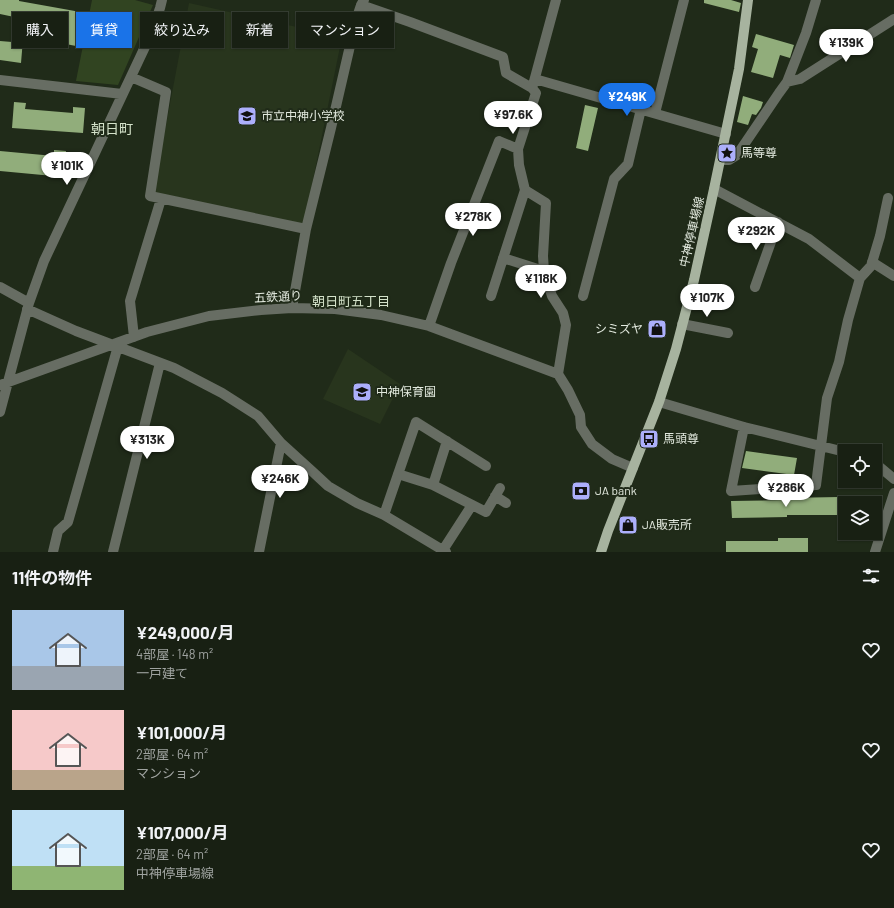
<!DOCTYPE html>
<html lang="ja">
<head>
<meta charset="utf-8">
<style>
  :root { --surface:#182013; --page:#21281c; --text:#f1f3f6; --muted:#9fa3a0; --line:#363e33; --accent:#1a73e8 }
  body { margin:0; font-family:Barlow,"Noto Sans JP",sans-serif; background:var(--page); color:var(--text); height:100vh; display:flex; flex-direction:column; font-size:15px; white-space:nowrap }
  * { box-sizing:border-box; margin:0 }
  p { font-size:13px; color:var(--muted) }
  .icon { flex:none; width:22px; height:22px; fill:none; stroke:currentColor; stroke-width:2; stroke-linecap:round; stroke-linejoin:round }
  .map { position:relative; height:552px; overflow:hidden }
  .details { display:flex; flex-direction:column; background:var(--surface); flex:1 }
  .details>* { flex:none }
  .guide { position:absolute; left:12px; top:12px; width:400px; height:36px; display:flex; gap:8px }
  .buttons { position:absolute; left:838px; top:444px; display:grid; gap:8px }
  .buttons a { display:grid; place-items:center; width:44px; height:44px; border-radius:0px; background:var(--surface); box-shadow:0 1px 3px #0004,0 0 0 1px var(--line); font-size:20px }
  .price { position:absolute; translate:-50% -34px; padding:0 9px; border-radius:14px; background:#fff; color:#222; font-size:13px; line-height:26px; filter:drop-shadow(0 1px 2px #0008) }
  .price::after { content:''; position:absolute; left:50%; top:24px; width:12px; height:9px; margin-left:-6px; background:inherit; clip-path:polygon(0 0,100% 0,50% 100%) }
  .price.selected { background:var(--accent); color:#fff }
  ul { padding:0; list-style:none }
  li { display:flex; align-items:center; gap:12px; height:100px; padding:0 12px }
  li span { display:grid; place-items:center; flex:none; width:112px; height:80px; border-radius:0px; color:#555 }
  li>.icon { margin-inline-start:auto }
  span .icon { width:48px; height:48px; fill:#fffc; stroke-width:1 }
  li b { font-size:17px }
  h2 { display:flex; justify-content:space-between; align-items:center; height:48px; padding:0 12px; font-size:17px }
  .tag { padding:0 14px; border-radius:0px; background:var(--surface); box-shadow:0 1px 3px #0004,0 0 0 1px var(--line); font-size:14px; line-height:36px }
  .tag.selected { background:var(--accent); color:#fff }
  .map>svg:first-child { display:block }
  .built { fill:#28351d }
  .green { fill:#314421 }
  .building { fill:#91ad7b }
  .lines { fill:none; stroke-linecap:round; stroke-linejoin:round }
  .minor { stroke:#676d63; stroke-width:10 }
  .major { stroke:#a7b39f; stroke-width:10 }
  .labels { text-anchor:middle; stroke-width:4; stroke-linejoin:round; paint-order:stroke }
  .poi-label { font-size:12px; fill:#e2e9de; stroke:#202b19; text-anchor:start }
  .street-label { font-size:12px; fill:#e2e9de; stroke:#202b19 }
  .neighbourhood-label { font-size:13px; fill:#d4e2ca; stroke:#202b19 }
  .quarter-label { font-size:14px; fill:#d4e2ca; stroke:#202b19 }
</style>
</head>
<body>
<div class="map">
<svg width="894" height="552" viewBox="0 0 894 552">
  <rect width="100%" height="100%" fill="#202b19"/>
  <path class="built" d="M189 3 342 37 304 224 153 194Z
    M348 349 400 384 380 424 323 399Z"/>
  <path class="green" d="M92 0H135L153 5 118 85 76 81Z"/>
  <path class="building" d="M0 0H19V1L86 13 84 24H80L76 46 40 39 42 30 36 29 37 24 18 20 19 18 0 14Z
    M704 0H731L741 3 739 12 704 3Z
    M756 34 794 45 790 58 780 55 773 78 751 72 758 49 752 47Z
    M12 38 23 39 21 63 0 60V41L12 42Z
    M743 96 763 102 761 108 756 115 752 114 748 125 737 122Z
    M14 102 26 103 25 109 73 113V107L85 108 83 133 12 128Z
    M585 105 598 108 588 151 576 148Z
    M54 150 66 151 64 177 0 171V151L54 156Z
    M746 451 797 458 794 475 742 468Z
    M839 497V515H787V517L732 518 731 501 784 500V498Z
    M778 538H808V552H726V541H778Z"/>
  <g class="lines">
    <path class="minor" d="M361 5 410 22 503 57 506 73 532 88 536 93 518 149 519 165 525 190 546 203 543 256 544 271 552 296 563 313 566 325 558 374 568 390 580 415 581 427 592 444 612 459 633 468
      M131 77 166 92 150 196 306 229
      M535 79 726 134
      M0 80 122 94
      M787 82 800 79 894 19
      M533 85 556 0
      M655 113 684 0
      M721 160H729L737 155 779 93 787 82 806 33 816 0
      M714 189 809 239 860 278
      M503 258 544 271
      M872 262 894 276
      M0 287 29 303
      M755 287 778 222
      M491 296 525 190
      M583 296 614 179 628 164 641 109
      M292 308 306 229 331 128 356 20 361 5 364 0
      M27 309 76 331 174 368 222 393 258 416 281 443 314 473 328 486 357 503 384 515 446 552
      M682 324 728 333
      M429 326 451 263 499 141 518 149
      M134 337 130 301 161 199
      M0 385 147 332 209 316 261 310 292 308 335 309 381 315 429 326 558 374
      M659 402 744 427 845 452
      M0 412 29 303 44 261 152 32 160 8 162 0
      M744 427 731 491 816 485 827 398 839 362 848 320 860 278 871 266 880 236 888 198
      M875 463 894 479
      M398 474 433 485 486 512 500 488
      M433 485 447 441
      M495 496 506 503
      M384 515 416 422 486 466
      M443 550 472 505
      M53 552 58 531 68 522 118 346
      M113 552 160 363
      M259 552 281 443
      M875 552 894 493"/>
    <path class="major" d="M601 552 608 531 659 402 676 349 694 280 714 189 739 69 748 0"/>
  </g>
  <defs>
    <g id="school-square" transform="scale(1)"><rect x="-9" y="-9" width="18" height="18" rx="4" fill="#acaffb" stroke="#202b19"/><path d="M0-5L7-2L0 1L-7-2ZM-4 1L0 2.5L4 1V4Q0 6-4 4Z" fill="#111"/></g>
    <g id="sight-square" transform="scale(1)"><rect x="-9" y="-9" width="18" height="18" rx="4" fill="#acaffb" stroke="#202b19"/><path d="M0-6L1.8-2.2L6-1.7L2.9 1.2L3.7 5.4L0 3.3L-3.7 5.4L-2.9 1.2L-6-1.7L-1.8-2.2Z" fill="#111"/></g>
    <g id="shop-square" transform="scale(1)"><rect x="-9" y="-9" width="18" height="18" rx="4" fill="#acaffb" stroke="#202b19"/><path d="M-5-2.5h2.3a2.7 3.5 0 0 1 5.4 0H5L5.5 6h-11ZM-1.5-2.5h3a1.5 2.3 0 0 0-3 0Z" fill="#111"/></g>
    <g id="bus-square" transform="scale(1)"><rect x="-9" y="-9" width="18" height="18" rx="4" fill="#acaffb" stroke="#202b19"/><path d="M-5-6H5V4H4V6H2V4H-2V6H-4V4H-5ZM-3.5-4V0h7V-4ZM-3.5 1.2v1.5H-2V1.2ZM2 1.2v1.5H3.5V1.2Z" fill="#111"/></g>
    <g id="bank-square" transform="scale(1)"><rect x="-9" y="-9" width="18" height="18" rx="4" fill="#acaffb" stroke="#202b19"/><path d="M-6-4H6V4H-6ZM0-2.3a2.3 2.3 0 1 0 0 4.6a2.3 2.3 0 1 0 0-4.6Z" fill="#111"/></g>
  </defs>
  <g fill-rule="evenodd">
    <use href="#school-square" x="247" y="116"/>
    <use href="#sight-square" x="727" y="153"/>
    <use href="#shop-square" x="657" y="329"/>
    <use href="#school-square" x="362" y="392"/>
    <use href="#bus-square" x="649" y="439"/>
    <use href="#bank-square" x="581" y="491"/>
    <use href="#shop-square" x="628" y="525"/>
  </g>
  <g class="labels">
    <g class="poi-label">
      <text x="261" y="120">市立中神小学校</text>
      <text x="741" y="157">馬等尊</text>
      <text x="643" y="333" text-anchor="end">シミズヤ</text>
      <text x="376" y="396">中神保育園</text>
      <text x="663" y="443">馬頭尊</text>
      <text x="595" y="495">JA bank</text>
      <text x="642" y="529">JA販売所</text>
    </g>
    <g class="street-label">
      <text transform="translate(692 232) rotate(-77)" y="4">中神停車場線</text>
      <text transform="translate(278 297) rotate(-3)" y="4">五鉄通り</text>
    </g>
    <g class="neighbourhood-label">
      <text x="351" y="306">朝日町五丁目</text>
    </g>
    <g class="quarter-label">
      <text x="112" y="134">朝日町</text>
    </g>
  </g>
</svg>
<div class="buttons">
<a><svg class="icon" aria-label="locate" viewBox="0 0 24 24"><circle cx="12" cy="12" r="6"/><path d="M12 2v4M12 18v4M2 12h4M18 12h4"/></svg></a>
<a><svg class="icon" aria-label="layers" viewBox="0 0 24 24"><path d="M12 4l9 5-9 5-9-5zM3 14l9 5 9-5"/></svg></a>
</div>
<b class="price" style="left:846px;top:63px">¥139K</b>
<b class="price selected" style="left:627px;top:117px">¥249K</b>
<b class="price" style="left:513px;top:135px">¥97.6K</b>
<b class="price" style="left:67px;top:186px">¥101K</b>
<b class="price" style="left:473px;top:237px">¥278K</b>
<b class="price" style="left:756px;top:251px">¥292K</b>
<b class="price" style="left:541px;top:299px">¥118K</b>
<b class="price" style="left:707px;top:318px">¥107K</b>
<b class="price" style="left:147px;top:460px">¥313K</b>
<b class="price" style="left:280px;top:499px">¥246K</b>
<b class="price" style="left:786px;top:508px">¥286K</b>
<div class="guide">
<a class="tag">購入</a>
<a class="tag selected">賃貸</a>
<a class="tag">絞り込み</a>
<a class="tag">新着</a>
<a class="tag">マンション</a>
</div>
</div>
<section class="details">
<h2>11件の物件<svg class="icon" aria-label="filters" viewBox="0 0 24 24"><path d="M4 7h16M4 17h16"/><circle cx="9" cy="7" r="2"/><circle cx="15" cy="17" r="2"/></svg></h2>
<ul>
<li><span style="background:linear-gradient(#a9c7e8 70%,#9aa5b1 0)"><svg class="icon" aria-label="home" viewBox="0 0 24 24"><path d="M3 11l9-7 9 7M6 9v11h12V9"/></svg></span><div><b>¥249,000/月</b><p>4部屋 · 148 m²</p><p>一戸建て</p></div><svg class="icon" aria-label="heart" viewBox="0 0 24 24"><path d="M12 20l-8-8c-3-5 5-10 8-4 3-6 11-1 8 4z"/></svg></li>
<li><span style="background:linear-gradient(#f6c9c9 75%,#b9a48a 0)"><svg class="icon" aria-label="home" viewBox="0 0 24 24"><path d="M3 11l9-7 9 7M6 9v11h12V9"/></svg></span><div><b>¥101,000/月</b><p>2部屋 · 64 m²</p><p>マンション</p></div><svg class="icon" aria-label="heart" viewBox="0 0 24 24"><path d="M12 20l-8-8c-3-5 5-10 8-4 3-6 11-1 8 4z"/></svg></li>
<li><span style="background:linear-gradient(#bfe0f5 70%,#8fb573 0)"><svg class="icon" aria-label="home" viewBox="0 0 24 24"><path d="M3 11l9-7 9 7M6 9v11h12V9"/></svg></span><div><b>¥107,000/月</b><p>2部屋 · 64 m²</p><p>中神停車場線</p></div><svg class="icon" aria-label="heart" viewBox="0 0 24 24"><path d="M12 20l-8-8c-3-5 5-10 8-4 3-6 11-1 8 4z"/></svg></li>
</ul>
</section>
</body>
</html>
